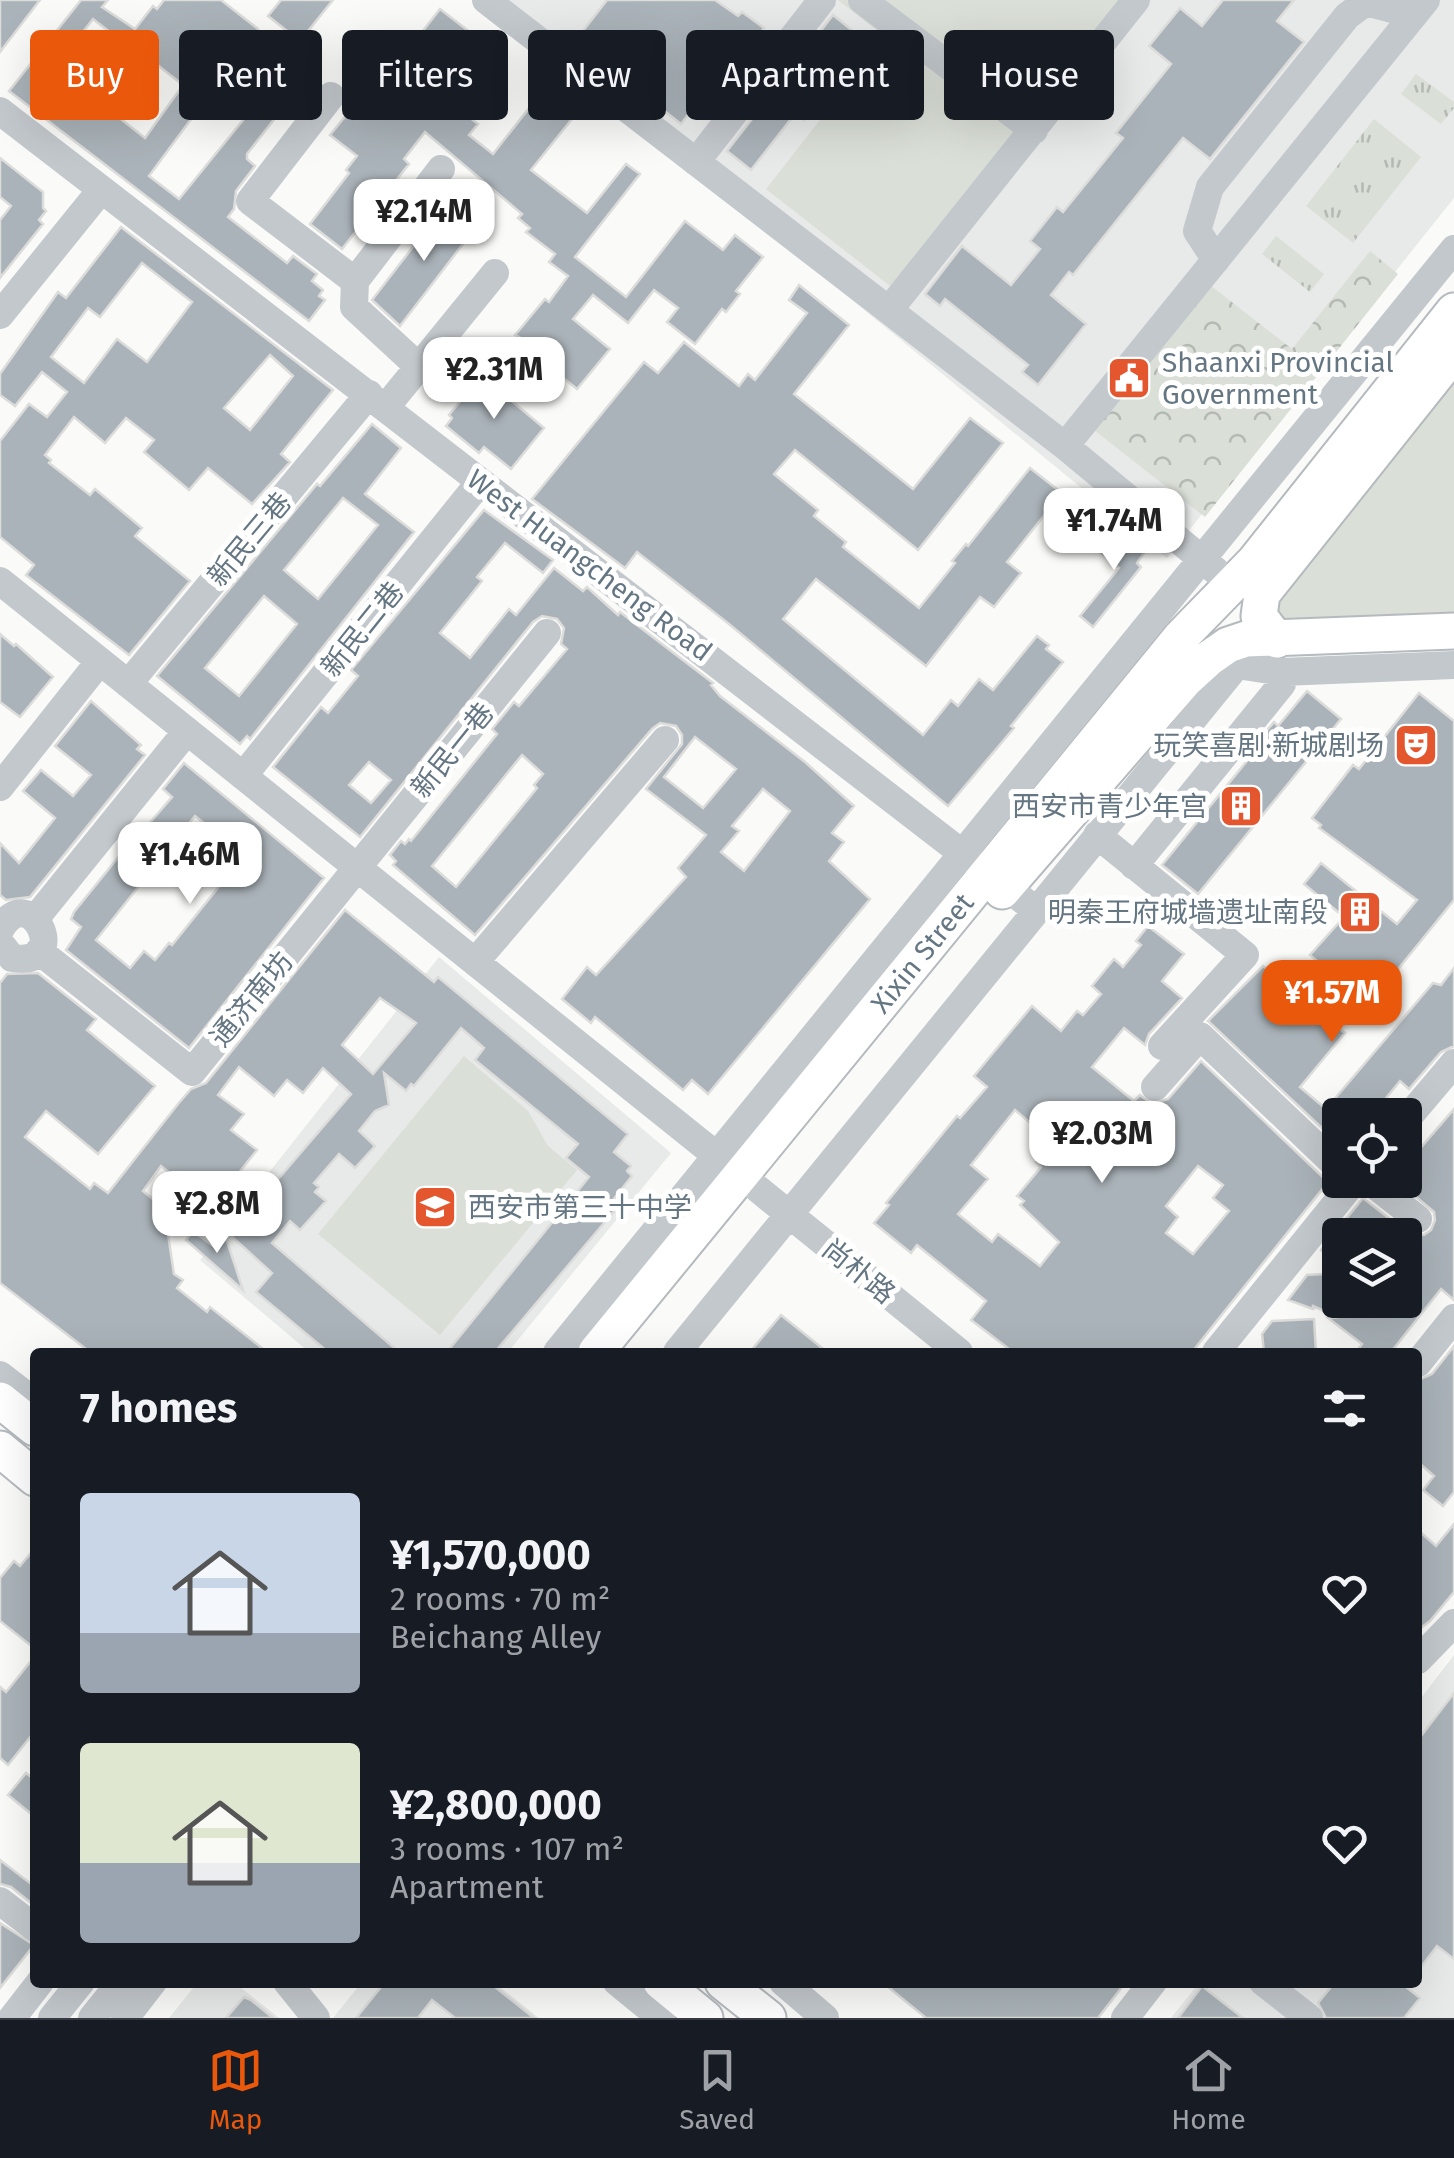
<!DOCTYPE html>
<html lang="en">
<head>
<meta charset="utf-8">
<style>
  :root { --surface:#171b24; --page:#242831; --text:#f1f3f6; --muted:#9ea1a6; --line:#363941; --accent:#ea580c }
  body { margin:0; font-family:"Fira Sans","Noto Sans SC",sans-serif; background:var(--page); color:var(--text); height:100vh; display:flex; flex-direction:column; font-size:38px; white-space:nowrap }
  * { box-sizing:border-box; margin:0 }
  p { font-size:32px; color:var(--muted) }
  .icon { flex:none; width:55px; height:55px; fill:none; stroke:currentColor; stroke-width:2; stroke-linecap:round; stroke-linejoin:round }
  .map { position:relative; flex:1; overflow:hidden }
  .drawer { position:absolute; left:30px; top:1348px; width:1392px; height:640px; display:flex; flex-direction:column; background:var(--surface); border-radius:10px; box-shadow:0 10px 40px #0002 }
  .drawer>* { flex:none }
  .top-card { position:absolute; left:30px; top:30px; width:1395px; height:90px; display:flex; gap:20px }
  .fabs { position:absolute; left:1322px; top:1098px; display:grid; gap:20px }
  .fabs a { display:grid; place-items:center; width:100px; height:100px; border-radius:10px; background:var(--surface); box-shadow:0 10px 40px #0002; font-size:50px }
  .price { position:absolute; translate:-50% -85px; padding:0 22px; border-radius:20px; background:#fff; color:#222; font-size:32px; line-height:65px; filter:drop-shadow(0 2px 5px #0008) }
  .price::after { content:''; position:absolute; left:50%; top:60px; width:30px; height:22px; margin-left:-15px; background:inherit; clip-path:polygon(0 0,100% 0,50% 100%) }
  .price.selected { background:var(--accent); color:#fff }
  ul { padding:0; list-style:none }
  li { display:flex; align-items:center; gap:30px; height:250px; padding:0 50px }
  li span { display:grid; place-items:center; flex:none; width:280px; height:200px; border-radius:10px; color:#555 }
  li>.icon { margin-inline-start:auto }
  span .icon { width:120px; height:120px; fill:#fffc; stroke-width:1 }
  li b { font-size:42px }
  h2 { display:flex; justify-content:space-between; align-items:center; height:120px; padding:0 50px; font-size:42px }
  .tag { padding:0 35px; border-radius:10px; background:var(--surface); box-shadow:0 10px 40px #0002; font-size:35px; line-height:90px }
  .tag.selected { background:var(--accent); color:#fff }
  .tab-bar { display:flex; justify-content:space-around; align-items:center; height:140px; border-top:2px solid var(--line); background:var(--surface); font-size:28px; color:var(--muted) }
  .tab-bar a { display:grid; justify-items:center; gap:5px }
  .tab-bar .selected { color:var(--accent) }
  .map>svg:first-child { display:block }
  .built { fill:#e8e9e9 }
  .grass { fill:url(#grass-tufts) }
  .forest { fill:url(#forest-crowns) }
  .green { fill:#dadfd7 }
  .building { fill:#aab3b9; stroke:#dcdcda; stroke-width:2.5; fill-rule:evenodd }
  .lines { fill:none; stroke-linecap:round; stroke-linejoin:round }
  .major-casing { stroke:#b5babe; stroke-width:39 }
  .minor { stroke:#c3c8cc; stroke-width:28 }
  .major { stroke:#fff; stroke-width:35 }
  .labels { text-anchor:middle; stroke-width:10; stroke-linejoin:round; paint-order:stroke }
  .poi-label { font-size:28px; fill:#657683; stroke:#fff; text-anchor:end }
  .street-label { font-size:28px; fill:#657683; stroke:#fff }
</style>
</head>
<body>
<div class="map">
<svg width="1454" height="2018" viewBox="0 0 1454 2018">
  <defs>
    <pattern id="grass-tufts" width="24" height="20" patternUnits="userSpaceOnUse" patternTransform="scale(2.5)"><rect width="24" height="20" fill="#dadfd7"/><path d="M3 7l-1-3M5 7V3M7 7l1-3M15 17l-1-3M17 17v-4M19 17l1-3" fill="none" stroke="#b4b9b4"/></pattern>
    <pattern id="forest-crowns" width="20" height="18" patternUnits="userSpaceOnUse" patternTransform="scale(2.5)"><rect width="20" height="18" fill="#dadfd7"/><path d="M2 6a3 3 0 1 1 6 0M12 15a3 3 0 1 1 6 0" fill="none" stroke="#b4b9b4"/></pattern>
  </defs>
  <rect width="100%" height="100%" fill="#fafaf8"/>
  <path class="built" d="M486 0H1454V198L1167 558Z
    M439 957 671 1153 508 1352H309L200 1260Z
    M1454 1655V2018H1171L1199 1983 1418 1982V1702Z
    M198 1982 235 1983 279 2018H169Z
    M362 1982 495 1983 539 2018H333Z"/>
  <path class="grass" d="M1416 74 1454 102V108L1441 124 1401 94Z
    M1374 119 1421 157 1353 243 1306 206Z
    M1276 236 1324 274 1310 292 1262 254Z"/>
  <path class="forest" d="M1370 251 1398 274 1205 517 1094 430 1210 285 1292 349Z"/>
  <path class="green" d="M838 0H1120L894 289 766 189 885 37Z
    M1454 372V614L1277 625 1264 613Z
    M464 1056 528 1111 548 1146 577 1170 440 1335 318 1234Z"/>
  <path class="building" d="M0 0H40L0 52Z
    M81 0H108L102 7 135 29 153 6 157 9 164 0H221L258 29 149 176 179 199 291 61 309 75 247 154V159L255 166 236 191 234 209 228 217 287 263 293 256 317 274 312 281 323 290 319 296 325 300 309 321 9 91ZM93 19 124 43 90 94 87 91 68 115 37 91ZM151 60 183 85 145 138 112 112Z
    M281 0H333L300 41 268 16Z
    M607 0H715L738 16 742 12 764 28 761 32 765 36 731 82 722 80 698 110 694 107 681 124 609 67 606 71 576 47 582 39 579 36Z
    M1223 0H1294L1277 21 1304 42 1210 159 1183 138 1073 275 1069 272 1051 295 1086 324 1038 385 1022 372 1028 365 945 299 940 306 925 294 962 246 1011 285 1040 249 1030 241 1057 207 1063 212 1123 138 1116 133 1171 64 1149 46 1180 8 1202 26Z
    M440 9 471 33 430 86 478 124 469 135 493 154 544 89 576 114 531 170 587 213 626 164 640 174 575 257 626 297 685 221 723 250 735 235 763 257 736 291 740 294 726 312 722 309 695 344 667 322 678 308 654 290 628 323 593 295 573 319 610 349 577 389 540 359 533 369 511 346 519 337 515 335 545 299 549 302 568 276 549 262 555 254 526 232 530 228 518 218 522 214 425 132 404 159 409 164 342 249 310 224 349 173 346 170 357 156 330 135 352 108 359 113Z
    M833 15 858 35 814 91 822 97 804 120 795 114 751 170 727 151Z
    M0 158 43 192V208L46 211 39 220 43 224 0 278V220L11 206 0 197Z
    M446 204 476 227 400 326 372 300Z
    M121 227 333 390 281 454 290 462 252 504 208 468 189 490 144 452 154 440 126 418 105 443 74 417 45 455 51 460 49 463 90 495 95 489 142 528 135 536 190 581 129 655 26 575 34 565 0 537V441L29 404 47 417 67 392 42 372 15 406 0 395V374L58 292 66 298ZM142 263 192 302 147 362 117 339 84 383 51 357 88 308 100 317ZM270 355 293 376 250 430 224 408Z
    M799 285 849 325 794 394 913 489 970 418 1003 443 918 550 795 450 774 474 818 510 814 516 846 542 843 547 919 608 955 563 952 561 966 544 968 546 1030 468 1062 493 1007 562 1021 573 994 607 980 597 926 666 816 579 783 619 923 735 951 700 958 706 979 679 993 690 1037 636 1049 645 1046 649 1063 662 1011 726 1014 728 948 806 729 624 637 552 625 568 532 499 644 362 658 373 684 342 739 386 748 374 755 380 807 313 789 300Z
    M490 373 512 391 507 397 544 428 511 469 484 447 479 453 446 426 452 418 449 415 462 399 480 377 484 380Z
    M372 424 401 448 365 494 414 532 250 739 247 736 240 744 157 676 317 484 320 486ZM343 498 378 525 318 599 284 570ZM264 596 297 624 239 696 205 668Z
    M484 510 553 560 543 573 505 543 477 577 482 581 440 633 470 658 509 609 516 615 554 568 583 591 587 587 618 615 620 612 713 683 711 685 720 696 805 762 854 806 832 833 844 842 829 861 870 899 708 1094 692 1080 683 1090 595 1017 591 1023 562 999 587 967 596 975 686 877 678 868 706 835 646 789 682 744V735L676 726 660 723 652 729 475 935 393 865 396 861 390 855 401 841 405 844 409 839 411 841 497 734 492 729 514 702 519 706 567 649 561 644 564 628 557 619 542 616 533 622 360 837 273 767 321 707 328 713 358 676 351 670ZM695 737 736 769 703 808 664 777ZM522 755 543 774 534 785 537 788 456 887 432 866ZM369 762 391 780 371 803 349 785ZM763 789 790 811 744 871 721 852 739 831 732 826Z
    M1124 528 1137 539 1133 544 1144 553 1137 563 1141 567 1093 627 1080 616 1119 568 1092 545 1101 534 1113 543Z
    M0 634 14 646 16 644 53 677 20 717 0 702Z
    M1307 691 1341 719 1198 894 1162 865 1260 745 1257 742 1274 722 1278 726Z
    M1419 693 1454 721V900L1369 1005 1310 955 1344 917 1304 884 1321 863 1397 924 1417 900 1319 828 1321 825 1312 818 1353 765 1359 769Z
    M91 701 141 745 137 749 145 755 30 897 6 900 0 895V843L19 863 55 818 23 791 41 770 73 796 91 775 55 746Z
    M184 763 324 878 189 1048 66 950 81 927 71 919 74 912 145 824 147 826 172 797 163 789ZM195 816 219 835 208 849 231 867 223 877 225 879 172 945 169 943 155 960 144 951 130 968 96 940Z
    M345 910 434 982 438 977 628 1134 614 1152 631 1166 627 1171 632 1176 609 1205 615 1210 495 1352H447L589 1177 566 1158 578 1144 475 1060 484 1048 461 1028 414 1086 411 1084 406 1091 384 1073 389 1105 375 1111 359 1131 375 1146 355 1168 339 1154 314 1183 319 1187 315 1192 326 1201 300 1230 290 1221 272 1243 399 1352H328L256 1292 272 1273 230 1235 351 1094 323 1068 303 1093 287 1080 274 1096 239 1067 218 1095 244 1114 231 1130 257 1150 222 1194 196 1173 186 1186 161 1166 143 1191 164 1208 174 1274 183 1280 177 1288 207 1312 210 1307 267 1352H90L0 1283V983L7 974 38 973 96 1019 87 1030 155 1086 98 1154 46 1111 25 1137 90 1189 94 1183 108 1193 178 1104 191 1089 206 1083ZM380 998 416 1023 373 1074 342 1045Z
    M1148 926 1184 954 1162 981 1182 998 1149 1034 1145 1045 1124 1028 1092 1067 1134 1101 1140 1095 1152 1104 1168 1099 1201 1061 1328 1182 1192 1352H1013L971 1320 986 1301 917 1245 911 1253 874 1223 889 1205 886 1203 957 1116 960 1118 987 1087 974 1076 1032 1006 1061 1031 1077 1011 1083 1015 1101 994 1092 986 1114 959 1123 967 1141 945 1136 941ZM1015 1110 1053 1142 1036 1162 1041 1167 1017 1196 1024 1201 1020 1205 1059 1242 1040 1266 998 1234 992 1242 958 1214 988 1179 971 1165ZM1198 1166 1223 1185 1213 1198 1229 1211 1193 1254 1166 1233 1178 1217 1166 1206Z
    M1263 966 1345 1033 1300 1087 1326 1109 1433 983 1441 985 1454 968V1046L1441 1052 1409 1089 1400 1081 1372 1115H1340V1145L1208 1021Z
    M1454 1109V1300L1441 1289 1391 1352H1356L1362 1344 1328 1318 1338 1317 1313 1306V1309L1288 1300 1307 1275 1340 1273V1300H1405V1290L1415 1277 1411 1274 1417 1267 1405 1257V1235H1388L1375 1224 1365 1235H1340V1266L1321 1250 1363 1198 1408 1233 1424 1235 1431 1230 1435 1220 1434 1212 1396 1180H1405V1166Z
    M193 1231 217 1249 226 1238 243 1290 186 1240Z
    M781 1315 827 1352H750Z
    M1314 1319 1316 1352H1264L1262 1334 1272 1321Z
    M1454 1346V1492L1443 1506 1423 1490 1434 1476 1418 1462V1380L1432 1374Z
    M1454 1524V1592L1430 1621 1418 1630V1530L1436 1546Z
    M35 1548V1649L0 1621V1578L14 1561 20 1566Z
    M35 1656V1731L8 1765 0 1758V1687L6 1692Z
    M1454 1693V1959L1437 1946 1418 1971V1740Z
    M26 1773 35 1780V1817L8 1795Z
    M0 1860 35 1887V1906L11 1887 0 1884Z
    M0 1923 34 1945 0 1988Z
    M385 1982H489L534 2018H455L432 2000 418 2018H356Z
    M882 1982H1126L1098 2018H926Z
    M1335 1982H1400L1420 1998 1404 2018H1326L1318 2003Z
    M1202 1986 1243 2018H1178Z
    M244 1997 251 2000 273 2018H226Z"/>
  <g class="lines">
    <g class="major-casing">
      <path id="major" d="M1277 640 1259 616 1262 594 1454 353
        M1002 891 1185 680 1208 659 1228 645 1246 639 1454 631
        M596 1352 1180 638 1255 561 1454 311
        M0 1400 35 1428
        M0 1449 35 1478
        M661 1982 705 2018
        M723 1982 768 2018"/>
    </g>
    <path class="minor" d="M486 0 1065 446 1216 571
      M862 0 1034 130
      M331 96 250 201 355 281
      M0 111 1037 911
      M696 162 822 0
      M1216 260 1197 231 1210 187 1347 16 1366 2 1414 15
      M889 310 1136 0
      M0 315 101 190
      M419 367 354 307 355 281 441 169
      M386 407 495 273
      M1065 446 1426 0
      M0 581 732 1168
      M1237 665 1282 672 1454 665
      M128 684 369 394
      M243 776 480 482
      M0 787 100 661
      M1097 835 1245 955 1162 1046
      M1134 866 1282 684
      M35 919 187 731
      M0 930C29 877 75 968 12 958L0 943
      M39 951 192 1072 547 633
      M475 962 665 740
      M1155 1087 1200 1036 1340 1169
      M1405 1121 1454 1063
      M1368 1180 1418 1219
      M758 1189 959 1352
      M557 1352 1454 249
      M677 1352 1237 665 1277 640
      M1216 1352 1355 1180
      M1418 1363 1454 1318
      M0 1375 35 1402
      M1418 1660 1454 1623
      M0 1901 35 1928
      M287 1982 316 2018
      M617 1982 661 2018
      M783 1982 825 2018
      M1263 1982 1309 2018
      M12 2018 40 1982
      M52 2018 81 1982
      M92 2018 121 1982
      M125 2018 153 1982
      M1125 2018 1153 1982"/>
    <use href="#major" class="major"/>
  </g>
  <defs>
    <g id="civic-square" transform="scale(2.25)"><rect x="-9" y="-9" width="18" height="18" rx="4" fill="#e4572e" stroke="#fff"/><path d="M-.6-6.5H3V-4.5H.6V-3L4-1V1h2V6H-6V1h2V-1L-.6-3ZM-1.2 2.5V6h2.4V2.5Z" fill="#fff"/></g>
    <g id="theatre-square" transform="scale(2.25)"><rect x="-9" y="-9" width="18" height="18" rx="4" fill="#e4572e" stroke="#fff"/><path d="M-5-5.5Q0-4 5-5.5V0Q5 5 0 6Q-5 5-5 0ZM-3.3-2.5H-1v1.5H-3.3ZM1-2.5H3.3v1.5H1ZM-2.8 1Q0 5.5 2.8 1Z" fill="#fff"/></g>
    <g id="building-square" transform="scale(2.25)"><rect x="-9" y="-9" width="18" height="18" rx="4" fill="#e4572e" stroke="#fff"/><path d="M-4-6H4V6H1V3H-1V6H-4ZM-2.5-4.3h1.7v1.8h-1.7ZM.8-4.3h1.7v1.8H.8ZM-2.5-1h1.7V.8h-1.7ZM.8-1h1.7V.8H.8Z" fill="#fff"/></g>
    <g id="school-square" transform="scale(2.25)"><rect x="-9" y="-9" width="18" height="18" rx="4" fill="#e4572e" stroke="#fff"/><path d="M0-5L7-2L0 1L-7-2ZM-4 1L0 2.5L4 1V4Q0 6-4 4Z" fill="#fff"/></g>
  </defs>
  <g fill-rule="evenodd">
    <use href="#civic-square" x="1129" y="378"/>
    <use href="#theatre-square" x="1416" y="745"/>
    <use href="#building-square" x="1241" y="806"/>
    <use href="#building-square" x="1360" y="912"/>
    <use href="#school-square" x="435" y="1207"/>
  </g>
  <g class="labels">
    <g class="poi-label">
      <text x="1162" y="372" text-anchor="start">Shaanxi Provincial<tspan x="1162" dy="32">Government</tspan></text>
      <text x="1384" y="755">玩笑喜剧·新城剧场</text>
      <text x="1208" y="816">西安市青少年宫</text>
      <text x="1328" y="922">明秦王府城墙遗址南段</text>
      <text x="468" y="1217" text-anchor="start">西安市第三十中学</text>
    </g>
    <g class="street-label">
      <text transform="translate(249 539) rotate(-50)" y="10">新民三巷</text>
      <text transform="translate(590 565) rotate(37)" y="10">West Huangcheng Road</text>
      <text transform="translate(362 629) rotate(-51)" y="10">新民二巷</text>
      <text transform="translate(452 750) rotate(-51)" y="10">新民一巷</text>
      <text transform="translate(922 953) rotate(-51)" y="10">Xixin Street</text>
      <text transform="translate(251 999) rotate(-51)" y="10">通济南坊</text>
      <text transform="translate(859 1271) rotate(39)" y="10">尚朴路</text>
    </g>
  </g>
</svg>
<div class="fabs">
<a><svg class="icon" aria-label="locate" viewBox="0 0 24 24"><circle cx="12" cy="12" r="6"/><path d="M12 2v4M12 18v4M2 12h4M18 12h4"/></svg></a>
<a><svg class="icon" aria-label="layers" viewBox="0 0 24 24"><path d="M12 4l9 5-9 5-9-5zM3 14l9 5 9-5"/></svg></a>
</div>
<b class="price" style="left:424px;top:264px">¥2.14M</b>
<b class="price" style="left:494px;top:422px">¥2.31M</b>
<b class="price" style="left:1114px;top:573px">¥1.74M</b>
<b class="price" style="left:190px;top:907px">¥1.46M</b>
<b class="price selected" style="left:1332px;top:1045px">¥1.57M</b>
<b class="price" style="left:1102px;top:1186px">¥2.03M</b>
<b class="price" style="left:217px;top:1256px">¥2.8M</b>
<div class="top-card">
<a class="tag selected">Buy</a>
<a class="tag">Rent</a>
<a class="tag">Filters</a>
<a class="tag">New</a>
<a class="tag">Apartment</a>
<a class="tag">House</a>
</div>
<section class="drawer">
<h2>7 homes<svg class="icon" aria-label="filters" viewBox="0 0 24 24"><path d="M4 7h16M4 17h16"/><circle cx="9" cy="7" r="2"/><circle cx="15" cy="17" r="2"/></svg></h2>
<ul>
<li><span style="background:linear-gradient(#c9d6e8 70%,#9aa5b1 0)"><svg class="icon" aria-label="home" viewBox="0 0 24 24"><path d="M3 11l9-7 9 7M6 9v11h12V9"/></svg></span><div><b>¥1,570,000</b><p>2 rooms · 70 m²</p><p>Beichang Alley</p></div><svg class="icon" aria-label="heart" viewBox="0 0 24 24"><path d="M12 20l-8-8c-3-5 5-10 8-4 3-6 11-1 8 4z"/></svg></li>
<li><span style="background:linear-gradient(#dfe7d0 60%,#9aa5b1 0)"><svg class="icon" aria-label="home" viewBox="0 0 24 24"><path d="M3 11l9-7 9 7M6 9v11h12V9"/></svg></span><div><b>¥2,800,000</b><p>3 rooms · 107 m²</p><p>Apartment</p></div><svg class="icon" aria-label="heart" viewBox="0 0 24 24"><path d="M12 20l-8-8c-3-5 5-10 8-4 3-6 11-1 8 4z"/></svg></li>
</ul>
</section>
</div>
<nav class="tab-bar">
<a class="selected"><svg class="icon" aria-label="map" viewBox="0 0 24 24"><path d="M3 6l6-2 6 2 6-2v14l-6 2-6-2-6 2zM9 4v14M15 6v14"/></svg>Map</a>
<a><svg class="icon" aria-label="saved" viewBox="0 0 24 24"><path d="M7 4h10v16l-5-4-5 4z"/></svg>Saved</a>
<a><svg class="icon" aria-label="home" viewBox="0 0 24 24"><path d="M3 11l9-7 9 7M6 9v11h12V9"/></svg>Home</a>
</nav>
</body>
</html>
